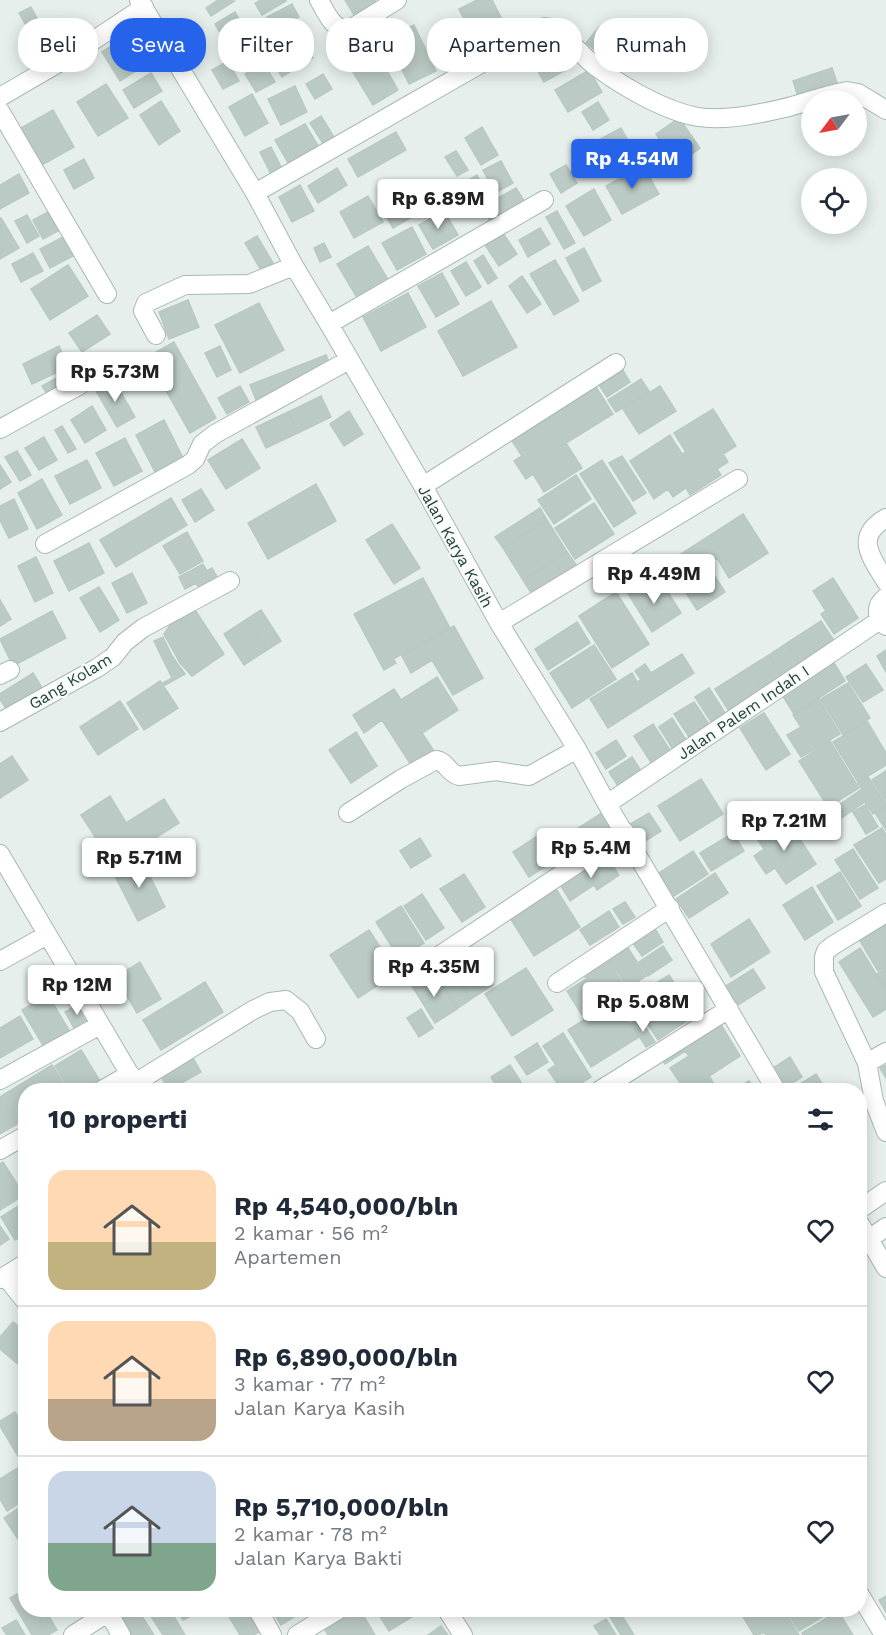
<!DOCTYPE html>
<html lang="id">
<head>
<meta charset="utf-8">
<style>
  :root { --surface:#fff; --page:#f2f2f3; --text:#1f2937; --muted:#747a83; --line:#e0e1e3; --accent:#2563eb }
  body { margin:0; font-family:"Work Sans",sans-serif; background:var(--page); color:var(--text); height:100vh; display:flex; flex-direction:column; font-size:22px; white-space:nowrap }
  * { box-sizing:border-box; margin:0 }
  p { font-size:20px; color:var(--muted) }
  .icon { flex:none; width:33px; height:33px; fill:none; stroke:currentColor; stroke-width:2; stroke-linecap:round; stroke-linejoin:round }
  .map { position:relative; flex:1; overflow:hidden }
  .drawer { position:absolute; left:18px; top:1083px; width:849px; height:534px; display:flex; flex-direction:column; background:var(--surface); border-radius:24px; box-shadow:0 3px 15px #0003 }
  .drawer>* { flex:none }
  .guide { position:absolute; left:18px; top:18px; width:850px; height:54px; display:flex; gap:12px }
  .needle { width:39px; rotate:238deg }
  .tools { position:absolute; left:801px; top:90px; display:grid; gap:12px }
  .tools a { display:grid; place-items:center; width:66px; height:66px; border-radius:50%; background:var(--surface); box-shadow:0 3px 15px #0003; font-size:30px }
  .price { position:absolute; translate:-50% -51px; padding:0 14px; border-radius:6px; background:#fff; color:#222; font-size:20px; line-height:39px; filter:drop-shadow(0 2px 3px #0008) }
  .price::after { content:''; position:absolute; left:50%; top:36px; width:18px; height:14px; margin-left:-9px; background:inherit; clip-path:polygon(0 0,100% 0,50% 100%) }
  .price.on { background:var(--accent); color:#fff }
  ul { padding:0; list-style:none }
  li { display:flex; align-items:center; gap:18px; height:150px; padding:0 30px }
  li+li { border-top:2px solid var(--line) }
  li span { display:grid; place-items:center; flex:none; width:168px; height:120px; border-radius:18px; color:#555 }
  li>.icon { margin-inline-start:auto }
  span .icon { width:72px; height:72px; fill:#fffc; stroke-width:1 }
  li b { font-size:26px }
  h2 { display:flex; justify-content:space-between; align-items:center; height:72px; padding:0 30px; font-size:26px }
  .tag { padding:0 21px; border-radius:24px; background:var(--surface); box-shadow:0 3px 15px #0003; font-size:21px; line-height:54px }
  .tag.on { background:var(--accent); color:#fff }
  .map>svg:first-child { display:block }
  .building { fill:#bbcac4; stroke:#b8c9c2; stroke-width:1.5 }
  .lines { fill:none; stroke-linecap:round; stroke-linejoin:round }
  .minor-casing { stroke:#a8b8b2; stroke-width:20 }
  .minor { stroke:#fff; stroke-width:18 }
  .labels { text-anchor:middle; stroke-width:4.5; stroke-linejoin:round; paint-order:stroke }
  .street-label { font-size:16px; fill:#24423a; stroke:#f7fbf9 }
</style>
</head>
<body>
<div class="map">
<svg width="886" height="1635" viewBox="0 0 886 1635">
  <rect width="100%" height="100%" fill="#e6efeb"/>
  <path class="building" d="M218 0 234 1 211 16 206 8Z
    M261 0H286V1L262 15 255 3Z
    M345 0H375L378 5 356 18Z
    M477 0H492L509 33 479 48 459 9Z
    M292 4 299 17 274 31 267 17Z
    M31 7 45 33 34 39 19 13Z
    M235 12 239 19 219 31 215 24Z
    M299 23 307 37 285 49 278 35Z
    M414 25 436 71 409 84 387 39Z
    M243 26 253 43 232 57 221 39Z
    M599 27 627 50 614 65 586 43Z
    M128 35 147 64 120 81 102 52Z
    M557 38 573 66 544 82 528 54Z
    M304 43 313 58 282 77 273 63Z
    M376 52 398 90 373 105 350 67Z
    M228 61 239 81 223 89 212 70Z
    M264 64 275 82 256 92 245 74Z
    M832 68 839 88 799 100 793 81Z
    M589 70 602 92 568 112 555 90Z
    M151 73 162 91 134 108 123 90Z
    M323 74 332 89 315 99 306 84Z
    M106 84 128 118 98 136 77 102Z
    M295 86 307 112 281 125 268 99Z
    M252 94 268 123 245 136 229 107Z
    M161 101 180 131 159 145 140 115Z
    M598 102 609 120 593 130 582 112Z
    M53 110 74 147 42 165 21 128Z
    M321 116 335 139 324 145 310 123Z
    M679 118 700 148 677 165 656 134Z
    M305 124 320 149 290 166 275 140Z
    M482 127 498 155 481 165 465 138Z
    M621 128 632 148 594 169 582 149Z
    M396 132 406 150 358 177 348 159Z
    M271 147 283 171 272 176 260 152Z
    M456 151 468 170 457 176 445 157Z
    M84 159 94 178 74 189 64 170Z
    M501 161 513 183 495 193 483 170Z
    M566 165 577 183 561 193 550 174Z
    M643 166 659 194 622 214 606 186Z
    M337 168 347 185 318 203 308 186Z
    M19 174 29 193 0 209V185Z
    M477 175 485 190 469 199 461 184Z
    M300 185 314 211 292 222 279 197Z
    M516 188 528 207 494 227 482 207Z
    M594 189 611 220 584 236 566 206Z
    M455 191 467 212 459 217 446 196Z
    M368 196 383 222 354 238 340 212Z
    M410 202 417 214 393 228 386 216Z
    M444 211 458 235 433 249 419 225Z
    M557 211 575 243 564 249 546 217Z
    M48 212 58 231 43 239 33 220Z
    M27 215 39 236 27 243 15 221Z
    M1 218 19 248 0 259V219Z
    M412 227 426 254 397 270 382 243Z
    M540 228 550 244 528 257 519 240Z
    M503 233 517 254 499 266 485 245Z
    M257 236 273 263 261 270 245 243Z
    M63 237 73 256 50 268 40 249Z
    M324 243 331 257 320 262 314 248Z
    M368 246 387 278 356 296 337 264Z
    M584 248 601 281 583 291 566 258Z
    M33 253 43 271 21 282 12 264Z
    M483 255 497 278 488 284 474 261Z
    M555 260 579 301 554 315 530 274Z
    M466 262 481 287 466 296 451 271Z
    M68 265 88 296 50 320 31 289Z
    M442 273 459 304 436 317 418 286Z
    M522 276 541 304 527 313 509 286Z
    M408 293 426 327 381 351 363 317Z
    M188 300 199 327 169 339 159 312Z
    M491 301 517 347 463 376 438 331Z
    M259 303 284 350 240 373 215 325Z
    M97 315 110 334 82 352 69 333Z
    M174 342 216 418 190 433 147 357Z
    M59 346 69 367 32 384 23 364Z
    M220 346 231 370 217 377 205 353Z
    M326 355 332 369 256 400 250 385Z
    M619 364 630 382 607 397 595 379Z
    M62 375 70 387 50 398 42 386Z
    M113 379 135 417 117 427 95 389Z
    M641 379 649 391 616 412 608 400Z
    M240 386 249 402 227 414 218 398Z
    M660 386 676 411 639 434 623 409Z
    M596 387 613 414 566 443 582 468 544 492 533 474 526 479 514 461 522 456 512 441Z
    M321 396 331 417 298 433 288 412Z
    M92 406 106 430 85 443 71 420Z
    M713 409 736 446 723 454 728 462 717 469 721 475 690 495 686 488 673 497 668 489 654 499 630 461 670 435 682 454 686 452 674 433Z
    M349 411 363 434 344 446 330 424Z
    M288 412 298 433 266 448 256 427Z
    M164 420 183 458 155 472 136 435Z
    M62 426 76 449 68 453 55 430Z
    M44 437 57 460 39 470 25 448Z
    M125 438 142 471 114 486 96 453Z
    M242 439 260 468 226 489 208 460Z
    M17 451 31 475 20 481 5 457Z
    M622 456 646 493 633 501 609 463Z
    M87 460 101 488 70 504 55 476Z
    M602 460 636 513 614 527 580 474Z
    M0 465 11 482 0 489Z
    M576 475 591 499 554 524 538 500Z
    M42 479 62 515 37 529 18 493Z
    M316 484 336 521 268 559 248 523Z
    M201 489 214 510 195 522 182 500Z
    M171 498 187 525 116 567 100 540Z
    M14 499 28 529 9 538 0 520V506Z
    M594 503 614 534 575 559 555 528Z
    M540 508 547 520 503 548 495 537Z
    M743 514 768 553 729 578 717 558 707 564 725 592 697 610 667 563Z
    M547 520 567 552 523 580 503 548Z
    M392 524 420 568 394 584 366 540Z
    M187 532 203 561 180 574 163 546Z
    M89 543 104 573 69 591 54 561Z
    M567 552 580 570 535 599 523 580Z
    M36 557 53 593 35 602 18 566Z
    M203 564 207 571 212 568 220 582 202 592 196 583 185 589 179 577Z
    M132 573 147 603 127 613 112 583Z
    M423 578 450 628 393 659 396 663 384 670 354 614Z
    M833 578 858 618 834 634 821 614 826 611 813 591Z
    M661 581 681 613 652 632 627 592 643 582 648 590Z
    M99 587 119 620 100 632 80 598Z
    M616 592 649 644 612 668 579 616Z
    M0 600 11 619 0 626Z
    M195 610 224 654 192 676 180 663 164 634 170 625Z
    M261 610 281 641 267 650 247 619Z
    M52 611 66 638 13 666 0 639Z
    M247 619 267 650 244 665 224 634Z
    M821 621 837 645 802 667 787 643Z
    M577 622 590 643 548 670 535 649Z
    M454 626 483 678 453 695 432 660 411 673 402 656Z
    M163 637 172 656 185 674 165 685 163 683 172 678 154 641Z
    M787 643 802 667 784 679 769 655Z
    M594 645 616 679 572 708 550 673Z
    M886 650V672L877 656Z
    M682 654 694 673 608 728 590 699 632 673 637 682 641 680 635 671 645 664 651 673Z
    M769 655 784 679 763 692 748 668Z
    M834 663 845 681 794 714 782 695Z
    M866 664 883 690 863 702 846 677Z
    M748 668 763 692 730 713 715 689Z
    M33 673 44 691 9 713 0 699V694Z
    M437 677 458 710 422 733 436 754 413 768 382 720 364 733 353 715 394 689 401 700Z
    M160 681 178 708 144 730 127 703Z
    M848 683 870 718 843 735 821 699Z
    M709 688 729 719 715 728 695 697Z
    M819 699 840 734 801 757 787 735 801 727 793 715Z
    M120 701 138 729 98 755 80 727Z
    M694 702 711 727 691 740 674 714Z
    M764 713 790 754 766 770 740 728Z
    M672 718 688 743 674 751 659 727Z
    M867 721 886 753V765L858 782 833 742Z
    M653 724 673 755 654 767 634 736Z
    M356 732 377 766 351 783 329 750Z
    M616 740 626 756 606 769 596 753Z
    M830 741 859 788 828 807 799 761Z
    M12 756 28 780 0 798V764Z
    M632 757 643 774 620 789 609 772Z
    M886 771V801L872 780Z
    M868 777 886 804 873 814 865 802 840 819 833 809 862 789 858 783Z
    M701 779 723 814 680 841 658 806Z
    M110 796 126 823 164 799 179 823 113 865 81 815Z
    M865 805 878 827 866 834 853 812Z
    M886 806V830L875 813Z
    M603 812 615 831 586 849 574 831Z
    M649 813 661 831 639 845 627 826Z
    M786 818 816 864 786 884 775 868 766 874 754 856 764 849 756 837Z
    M882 828 886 835V879L879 883 854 845Z
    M548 829 564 854 529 877 513 852Z
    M733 833 744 851 711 871 700 853Z
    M420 838 431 856 411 868 400 851Z
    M853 849 878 888 860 899 835 860Z
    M693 851 708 874 674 896 659 873Z
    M606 856 619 875 597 890 594 885 570 901 561 886Z
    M141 858 165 907 138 921 113 872Z
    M840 872 861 906 838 920 817 886Z
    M715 873 728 893 689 918 676 899Z
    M464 874 485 907 462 922 440 889Z
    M812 887 833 922 805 940 783 905Z
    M556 889 580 927 534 956 510 918Z
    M422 894 444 928 426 940 404 906Z
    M625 902 635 917 623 924 613 909Z
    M401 906 424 943 399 958 376 922Z
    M609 911 619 927 590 945 580 930Z
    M749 919 770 952 731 977 711 944Z
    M886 925V966L878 971 860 941Z
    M655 929 663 942 642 956 633 943Z
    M369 930 397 973 358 998 330 955Z
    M663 946 672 960 648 976 639 962Z
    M628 948 646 976 628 988 609 959Z
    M860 948 886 990V1009L873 1017 839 962Z
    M471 950 493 985 471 999 449 964Z
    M608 960 626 989 602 1004 584 975Z
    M140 962 161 999 137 1013 116 977Z
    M447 964 470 1000 458 1008 435 972Z
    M526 968 553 1010 512 1036 485 994Z
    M886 968V987L877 974Z
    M753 969 765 988 733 1008 721 989Z
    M434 972 457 1009 435 1023 412 986Z
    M669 975 676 986 636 1011 629 1000Z
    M586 979 601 1002 582 1015 567 991Z
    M205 982 223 1012 161 1050 143 1020Z
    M683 992 697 1014 658 1040 643 1017Z
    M48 995 70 1032 44 1047 22 1010Z
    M615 1000 639 1037 591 1067 568 1030Z
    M79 1004 89 1020 74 1028 65 1012Z
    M421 1009 433 1028 419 1037 407 1018Z
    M20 1016 33 1039 0 1058V1028Z
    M639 1018 655 1042 646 1047 631 1023Z
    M717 1018 740 1056 709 1076 717 1089 714 1090H685L670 1068 689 1056 685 1051 665 1064 659 1055Z
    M563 1033 591 1077 570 1090H562L548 1070 556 1065 543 1046Z
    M537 1043 548 1062 527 1075 515 1057Z
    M81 1050 100 1081 85 1090H70L55 1066Z
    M189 1051 201 1072 169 1090 157 1070Z
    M790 1057 802 1077 781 1090 767 1072Z
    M52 1065 68 1090H26V1119L0 1134V1097Z
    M510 1065 526 1090H499L491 1077Z
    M886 1065V1078L880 1068Z
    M816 1074 826 1090H790Z
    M749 1081 755 1090H732Z
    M3 1162 24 1195 0 1210V1164Z
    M26 1201V1233L15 1240 1 1217Z
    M0 1226 9 1239 0 1245Z
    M13 1322 26 1332V1355L18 1364 0 1349V1337Z
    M26 1410V1426L19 1415Z
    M15 1412 26 1429V1451L18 1456 0 1426V1421Z
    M26 1463V1484L16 1469Z
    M16 1469 26 1484V1499L7 1511 0 1499V1479Z
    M26 1503V1547L24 1548 4 1518Z
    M26 1589V1610H45L57 1630 48 1635H32L10 1598Z
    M886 1596V1612L879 1600Z
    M126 1610H138L154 1635H129L117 1615Z
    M147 1610H170L185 1635H163Z
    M177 1610H202L183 1620Z
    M225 1610H247L260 1631 254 1635H240Z
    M272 1610H305L281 1625Z
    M350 1610H360L375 1635H328L322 1625Z
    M376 1610H423L389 1631Z
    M739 1610H784L799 1635H766L765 1633 754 1635Z
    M786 1610H834L799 1631Z
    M619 1611 634 1635H621L610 1617Z
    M838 1611 853 1635H803L802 1633Z
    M606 1619 616 1635H600L594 1626Z
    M16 1620 25 1635H7L2 1628Z
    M441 1626 448 1635H428Z"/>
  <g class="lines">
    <g class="minor-casing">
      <path id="minor" d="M139 0 255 193 294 266 329 324 423 486 499 623 577 749 607 804 776 1090
        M319 0C326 12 334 33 350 29L397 0
        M0 97 67 58 144 7
        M0 111 107 294
        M255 193 545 27C561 27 582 57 595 66 622 86 664 111 698 117 723 121 755 115 780 109 803 104 824 95 847 91L858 93 886 110
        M329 324 544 200
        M156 335 143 311 146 303 185 285 249 284 294 266
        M0 429 80 385
        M423 486 616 363
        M886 518C853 537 872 558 886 582
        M45 544 188 465 195 459 202 444 215 434 349 360
        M886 597C875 605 875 618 886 626
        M499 623 738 479
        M0 675 10 670
        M0 722 97 668 113 657 125 642 143 628 230 581
        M607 804 880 620
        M348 813 401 779 436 760C446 761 449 774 459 776L496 771 529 776 577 749
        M0 854 139 1090
        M886 913 832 946 826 951 824 957V972L867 1063 874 1101 886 1132
        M0 961 47 935
        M425 965 625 832
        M557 983 670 908
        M867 1063 886 1052
        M0 1080 100 1025
        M135 1083 253 1010 270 1002 286 1000 300 1011 316 1039
        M102 1090 130 1074
        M600 1090 729 1009
        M0 1150 26 1135
        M860 1209 886 1191
        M860 1224 886 1268
        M869 1239 886 1227
        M5 1276 26 1302
        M0 1279 26 1263
        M860 1595 884 1635
        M258 1610 272 1635
        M447 1610 463 1635
        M108 1612 121 1635
        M73 1635 112 1610
        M297 1635 338 1610"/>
    </g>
    <use href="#minor" class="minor"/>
  </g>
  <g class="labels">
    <g class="street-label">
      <text transform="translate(456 546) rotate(61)" y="6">Jalan Karya Kasih</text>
      <text transform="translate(70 681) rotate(-31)" y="6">Gang Kolam</text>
      <text transform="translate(743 712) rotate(-34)" y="6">Jalan Palem Indah I</text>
    </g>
  </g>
</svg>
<div class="tools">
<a><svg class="needle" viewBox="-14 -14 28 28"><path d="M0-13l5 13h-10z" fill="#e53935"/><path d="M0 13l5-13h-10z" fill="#747a83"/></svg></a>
<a><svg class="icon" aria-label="locate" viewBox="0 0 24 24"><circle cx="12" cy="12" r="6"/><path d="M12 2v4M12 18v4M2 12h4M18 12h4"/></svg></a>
</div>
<b class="price on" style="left:632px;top:190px">Rp 4.54M</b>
<b class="price" style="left:438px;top:230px">Rp 6.89M</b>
<b class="price" style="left:115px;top:403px">Rp 5.73M</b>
<b class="price" style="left:654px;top:605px">Rp 4.49M</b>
<b class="price" style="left:784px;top:852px">Rp 7.21M</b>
<b class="price" style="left:591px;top:879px">Rp 5.4M</b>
<b class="price" style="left:139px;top:889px">Rp 5.71M</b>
<b class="price" style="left:434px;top:998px">Rp 4.35M</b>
<b class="price" style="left:77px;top:1016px">Rp 12M</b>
<b class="price" style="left:643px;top:1033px">Rp 5.08M</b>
<div class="guide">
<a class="tag">Beli</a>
<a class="tag on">Sewa</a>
<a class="tag">Filter</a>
<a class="tag">Baru</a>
<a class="tag">Apartemen</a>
<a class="tag">Rumah</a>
</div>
<section class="drawer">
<h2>10 properti<svg class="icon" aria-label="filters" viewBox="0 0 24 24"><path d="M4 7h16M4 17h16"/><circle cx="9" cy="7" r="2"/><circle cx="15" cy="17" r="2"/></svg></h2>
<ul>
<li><span style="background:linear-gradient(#ffd9b3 60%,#c2b280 0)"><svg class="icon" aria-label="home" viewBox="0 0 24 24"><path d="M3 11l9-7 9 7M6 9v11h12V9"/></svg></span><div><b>Rp 4,540,000/bln</b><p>2 kamar · 56 m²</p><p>Apartemen</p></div><svg class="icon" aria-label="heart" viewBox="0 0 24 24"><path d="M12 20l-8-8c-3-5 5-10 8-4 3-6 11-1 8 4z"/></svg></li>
<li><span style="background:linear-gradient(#ffd9b3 65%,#b9a48a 0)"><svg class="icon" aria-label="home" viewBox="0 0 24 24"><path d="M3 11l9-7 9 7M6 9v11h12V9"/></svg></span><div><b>Rp 6,890,000/bln</b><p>3 kamar · 77 m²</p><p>Jalan Karya Kasih</p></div><svg class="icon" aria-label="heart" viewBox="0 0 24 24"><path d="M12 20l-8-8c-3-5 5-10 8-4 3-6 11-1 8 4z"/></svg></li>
<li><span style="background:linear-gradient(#c9d6e8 60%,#7fa58c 0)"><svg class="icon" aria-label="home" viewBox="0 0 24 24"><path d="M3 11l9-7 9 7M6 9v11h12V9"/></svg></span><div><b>Rp 5,710,000/bln</b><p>2 kamar · 78 m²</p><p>Jalan Karya Bakti</p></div><svg class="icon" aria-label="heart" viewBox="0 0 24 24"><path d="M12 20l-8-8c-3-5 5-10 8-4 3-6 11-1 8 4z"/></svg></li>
</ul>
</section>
</div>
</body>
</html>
